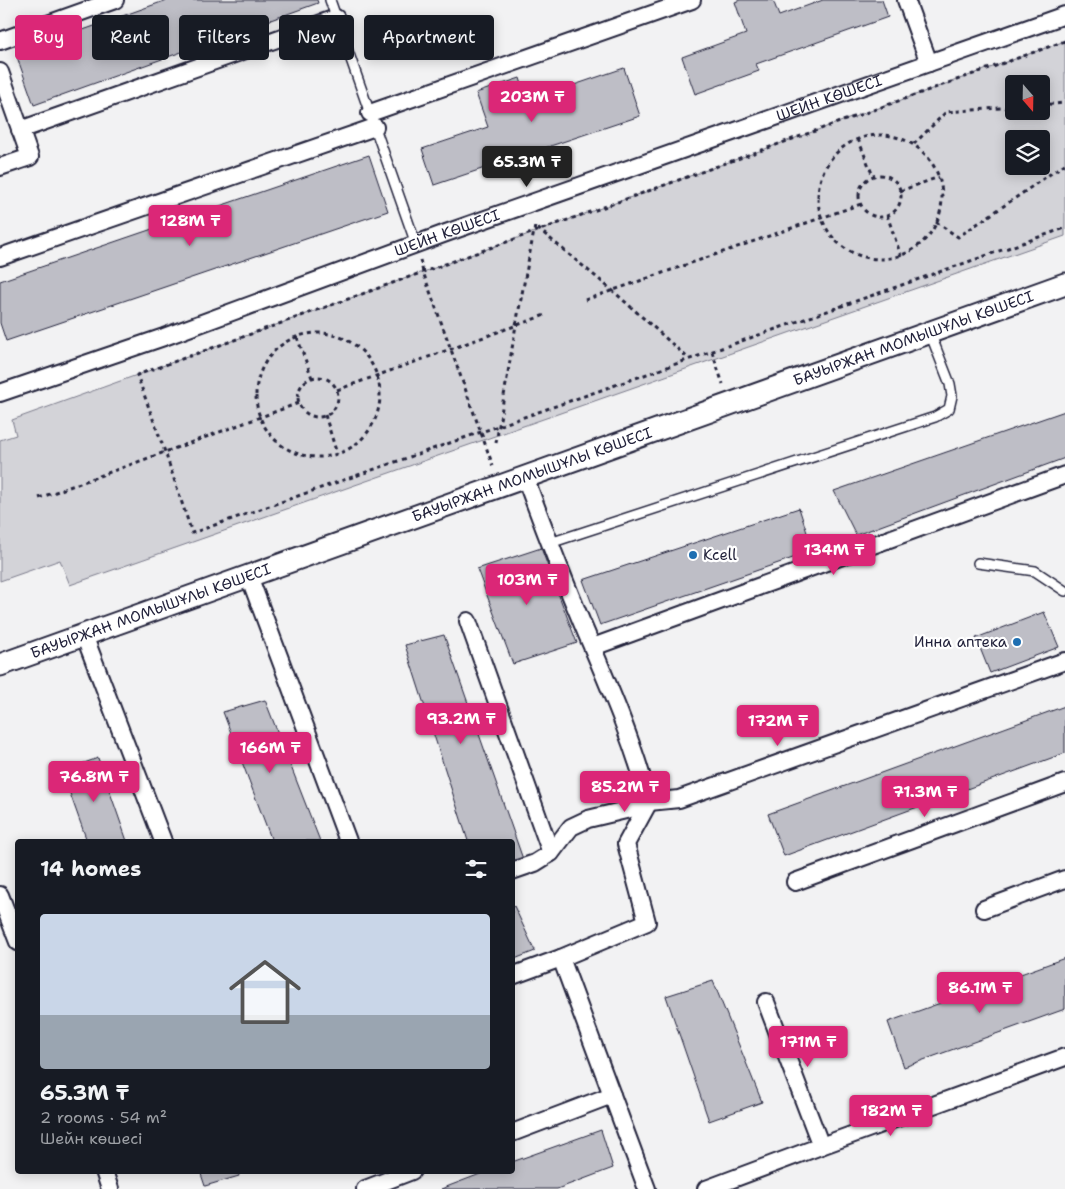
<!DOCTYPE html>
<html lang="en">
<head>
<meta charset="utf-8">
<style>
  :root { --surface:#171b24; --page:#20242c; --text:#f1f3f6; --muted:#9ea1a6; --accent:#db2777 }
  body { margin:0; font-family:"Shantell Sans",sans-serif; background:var(--page); color:var(--text); height:100vh; display:flex; flex-direction:column; font-size:19px; white-space:nowrap }
  * { box-sizing:border-box; margin:0 }
  p { font-size:16px; color:var(--muted) }
  .icon { flex:none; width:28px; height:28px; fill:none; stroke:currentColor; stroke-width:2; stroke-linecap:round; stroke-linejoin:round }
  .map { position:relative; flex:1; overflow:hidden }
  .side { position:absolute; left:15px; top:839px; width:500px; height:335px; display:flex; flex-direction:column; background:var(--surface); border-radius:5px; box-shadow:0 2px 12px #0003 }
  .side>* { flex:none }
  .banner { position:absolute; left:15px; top:15px; width:500px; height:45px; display:flex; gap:10px }
  .needle { width:32px; rotate:160deg }
  .tools { position:absolute; left:1005px; top:75px; display:grid; gap:10px }
  .tools a { display:grid; place-items:center; width:45px; height:45px; border-radius:5px; background:var(--surface); box-shadow:0 2px 12px #0003; font-size:25px }
  .price { position:absolute; translate:-50% -42px; padding:0 11px; border-radius:5px; background:var(--accent); color:#fff; font-size:16px; line-height:32px; filter:drop-shadow(0 1px 2px #0008) }
  .price::after { content:''; position:absolute; left:50%; top:30px; width:15px; height:11px; margin-left:-8px; background:inherit; clip-path:polygon(0 0,100% 0,50% 100%) }
  .price.active { background:#222; color:#fff }
  ul { padding:0; list-style:none }
  li { display:grid; align-content:center; gap:10px; height:265px; padding:0 25px }
  li span { display:grid; place-items:center; height:155px; border-radius:5px; color:#555 }
  li>.icon { margin-inline-start:auto }
  span .icon { width:90px; height:90px; fill:#fffc; stroke-width:1 }
  li b { font-size:21px }
  h2 { display:flex; justify-content:space-between; align-items:center; height:60px; padding:0 25px; font-size:21px }
  .pill { padding:0 18px; border-radius:5px; background:var(--surface); box-shadow:0 2px 12px #0003; font-size:18px; line-height:45px }
  .pill.active { background:var(--accent); color:#fff }
  .map>svg:first-child { display:block }
  .green { fill:#d3d3d8; stroke:#7a7a8a; fill-rule:evenodd }
  .building { fill:#bebec6; stroke:#22223b }
  .lines { fill:none; stroke-linecap:round; stroke-linejoin:round }
  .service-casing { stroke:#22223b; stroke-width:12 }
  .minor-casing { stroke:#22223b; stroke-width:20 }
  .tertiary-casing { stroke:#22223b; stroke-width:25 }
  .path { stroke:#22223b; stroke-width:3; stroke-dasharray:4 4; stroke-linecap:butt }
  .service { stroke:#fff; stroke-width:9 }
  .minor { stroke:#fff; stroke-width:16 }
  .tertiary { stroke:#fff; stroke-width:21 }
  .poi-dot { fill:#1f6fb2; stroke:#fff; stroke-width:2 }
  .labels { text-anchor:middle; stroke-width:4.5; stroke-linejoin:round; paint-order:stroke }
  .street-label { font-size:15px; fill:#22223b; stroke:#fff }
  .poi-label { font-size:15px; fill:#22223b; stroke:#fff; text-anchor:start }
</style>
</head>
<body>
<div class="map">
<svg width="1065" height="1189" viewBox="0 0 1065 1189">
  <rect width="100%" height="100%" fill="#f2f2f3"/>
  <filter id="ink" filterUnits="userSpaceOnUse"><feTurbulence type="fractalNoise" baseFrequency=".02" numOctaves="2"/><feDisplacementMap in="SourceGraphic" scale="10" xChannelSelector="R" yChannelSelector="G"/><feConvolveMatrix kernelMatrix="1 2 1 2 8 2 1 2 1" color-interpolation-filters="sRGB"/></filter>
  <g filter="url(#ink)">
    <path class="green" d="M1065 41V236L70 585 60 560 0 581V440L16 435 12 420ZM1014 84H1041V111H1014ZM1014 139H1041V166H1014Z"/>
    <path class="building" d="M167 0H317L318 3 34 105 16 54Z
      M740 0H773L779 16 823 0H882L888 17 756 64 759 71 695 94 682 57 746 34 735 2Z
      M624 68 640 116 434 185 422 149 488 127 476 93 520 78 527 101Z
      M369 155 388 211 6 341 0 323V281Z
      M1065 411V458L856 535 834 491Z
      M799 508 813 551 600 625 583 580Z
      M541 548 577 643 513 664 477 569Z
      M1044 612 1059 647 990 673 976 638Z
      M444 635 524 862 512 866V841H468L405 645Z
      M265 700 320 841H272L223 712Z
      M1065 706V753L784 856 768 814Z
      M98 758 127 841H87L62 771Z
      M514 906 535 951 512 960V907Z
      M1065 958V1009L904 1067 888 1022Z
      M713 981 762 1102 709 1121 666 996Z
      M601 1130 613 1168 557 1189H441L488 1171H512V1162Z
      M200 1171H238L239 1176 205 1186Z"/>
    <g class="lines">
      <g class="service-casing">
        <path id="service" d="M330 0 416 244
          M550 543 935 417 949 409 952 396 950 384 930 333
          M978 563 1035 571 1065 591"/>
      </g>
      <g class="minor-casing">
        <g id="minor">
          <path d="M906 0 929 63"/>
          <path d="M0 41 115 0"/>
          <path d="M0 72 30 157 0 167"/>
          <path d="M370 113 692 0"/>
          <path d="M20 130 336 18"/>
          <path d="M0 257 375 127"/>
          <path id="s1" d="M0 393 164 337 446 233 1065 15"/>
          <path d="M525 477C543 526 562 575 582 623 607 682 633 740 649 802L626 844 647 922 561 958 612 1095"/>
          <path d="M249 576 348 841"/>
          <path d="M468 621 551 853"/>
          <path d="M84 635 163 841"/>
          <path d="M593 647 1065 475"/>
          <path d="M512 871 535 863 551 853 571 827 588 819 630 809 649 802 679 799 1065 661"/>
          <path d="M795 882 1065 783"/>
          <path d="M0 895 18 942"/>
          <path d="M984 909 1065 879"/>
          <path d="M512 976 561 958"/>
          <path d="M766 1002 821 1146"/>
          <path d="M512 1133 612 1095 647 1189"/>
          <path d="M104 1171 110 1189"/>
          <path d="M365 1189 412 1171"/>
          <path d="M706 1189 821 1146 1065 1057"/>
        </g>
      </g>
      <g class="tertiary-casing">
        <g id="tertiary">
          <path id="s2" d="M0 665 1065 284"/>
        </g>
      </g>
      <path class="path" d="M1065 41 137 375 165 452 192 533 1065 228
        M1041 105 1065 103
        M818 197a62 62 0 1 1 124 0a62 62 0 1 1-124 0Z
        M858 139 873 176
        M914 144 946 112 1014 107
        M859 196a21 21 0 1 1 42 0a21 21 0 1 1-42 0Z
        M900 191 939 177
        M887 215 901 256
        M936 222 958 237 1065 164
        M420 260 423 272 493 466
        M585 300 861 204
        M256 395a62 62 0 1 1 124 0a62 62 0 1 1-124 0Z
        M297 337 312 378
        M712 352 723 384
        M298 397a20 20 0 1 1 40 0a20 20 0 1 1-40 0Z
        M337 390 545 315
        M325 415 337 454
        M496 443 516 325 535 226 613 291 689 359
        M39 498 299 403"/>
      <use href="#service" class="service"/>
      <use href="#minor" class="minor"/>
      <use href="#tertiary" class="tertiary"/>
    </g>
  </g>
  <g class="poi-dot">
    <circle cx="693" cy="555" r="5"/>
    <circle cx="1017" cy="642" r="5"/>
  </g>
  <g class="labels">
    <g class="street-label">
      <text dy="5" stroke="none"><textPath href="#s1" startOffset="880">ШЕЙН КӨШЕСІ</textPath></text>
      <text dy="5" stroke="none"><textPath href="#s1" startOffset="475">ШЕЙН КӨШЕСІ</textPath></text>
      <text dy="5" stroke="none"><textPath href="#s2" startOffset="970">БАУЫРЖАН МОМЫШҰЛЫ КӨШЕСІ</textPath></text>
      <text dy="5" stroke="none"><textPath href="#s2" startOffset="565">БАУЫРЖАН МОМЫШҰЛЫ КӨШЕСІ</textPath></text>
      <text dy="5" stroke="none"><textPath href="#s2" startOffset="160">БАУЫРЖАН МОМЫШҰЛЫ КӨШЕСІ</textPath></text>
    </g>
    <g class="poi-label">
      <text x="703" y="560">Kcell</text>
      <text x="1007" y="647" text-anchor="end">Инна аптека</text>
    </g>
  </g>
</svg>
<div class="tools">
<a><svg class="needle" viewBox="-14 -14 28 28"><path d="M0-13l5 13h-10z" fill="#e53935"/><path d="M0 13l5-13h-10z" fill="#9ea1a6"/></svg></a>
<a><svg class="icon" aria-label="layers" viewBox="0 0 24 24"><path d="M12 4l9 5-9 5-9-5zM3 14l9 5 9-5"/></svg></a>
</div>
<b class="price" style="left:532px;top:123px">203M ₸</b>
<b class="price active" style="left:527px;top:188px">65.3M ₸</b>
<b class="price" style="left:190px;top:247px">128M ₸</b>
<b class="price" style="left:834px;top:576px">134M ₸</b>
<b class="price" style="left:527px;top:606px">103M ₸</b>
<b class="price" style="left:461px;top:745px">93.2M ₸</b>
<b class="price" style="left:778px;top:747px">172M ₸</b>
<b class="price" style="left:270px;top:774px">166M ₸</b>
<b class="price" style="left:94px;top:803px">76.8M ₸</b>
<b class="price" style="left:625px;top:813px">85.2M ₸</b>
<b class="price" style="left:925px;top:818px">71.3M ₸</b>
<b class="price" style="left:980px;top:1014px">86.1M ₸</b>
<b class="price" style="left:808px;top:1068px">171M ₸</b>
<b class="price" style="left:891px;top:1137px">182M ₸</b>
<div class="banner">
<a class="pill active">Buy</a>
<a class="pill">Rent</a>
<a class="pill">Filters</a>
<a class="pill">New</a>
<a class="pill">Apartment</a>
</div>
<section class="side">
<h2>14 homes<svg class="icon" aria-label="filters" viewBox="0 0 24 24"><path d="M4 7h16M4 17h16"/><circle cx="9" cy="7" r="2"/><circle cx="15" cy="17" r="2"/></svg></h2>
<ul>
<li><span style="background:linear-gradient(#c9d6e8 65%,#9aa5b1 0)"><svg class="icon" aria-label="home" viewBox="0 0 24 24"><path d="M3 11l9-7 9 7M6 9v11h12V9"/></svg></span><div><b>65.3M ₸</b><p>2 rooms · 54 m²</p><p>Шейн көшесі</p></div></li>
</ul>
</section>
</div>
</body>
</html>
